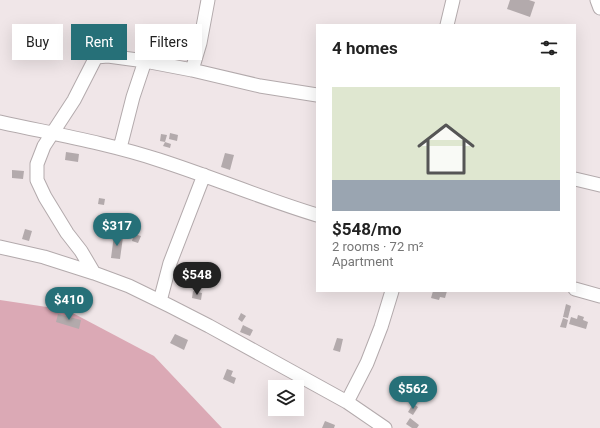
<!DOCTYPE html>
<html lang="en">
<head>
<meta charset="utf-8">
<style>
  :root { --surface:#fff; --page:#f2f2f2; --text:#222; --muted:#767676; --accent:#267078 }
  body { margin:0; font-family:Roboto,sans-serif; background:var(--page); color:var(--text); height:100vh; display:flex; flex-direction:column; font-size:15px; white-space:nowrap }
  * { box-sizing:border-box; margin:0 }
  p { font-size:13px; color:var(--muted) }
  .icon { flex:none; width:22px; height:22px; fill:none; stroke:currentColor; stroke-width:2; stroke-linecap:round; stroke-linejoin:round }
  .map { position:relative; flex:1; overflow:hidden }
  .sheet { position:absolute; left:316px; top:24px; width:260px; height:268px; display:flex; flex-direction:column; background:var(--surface); border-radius:0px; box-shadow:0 4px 16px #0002 }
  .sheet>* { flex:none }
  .banner { position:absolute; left:12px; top:24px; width:244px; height:36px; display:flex; gap:8px }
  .fabs { position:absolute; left:268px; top:380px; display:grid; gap:8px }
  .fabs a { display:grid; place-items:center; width:36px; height:36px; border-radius:0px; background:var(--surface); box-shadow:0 4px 16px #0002; font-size:20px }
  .price { position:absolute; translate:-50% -34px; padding:0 9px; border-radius:14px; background:var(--accent); color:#fff; font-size:13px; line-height:26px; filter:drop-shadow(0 1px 2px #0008) }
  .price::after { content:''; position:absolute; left:50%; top:24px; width:12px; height:9px; margin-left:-6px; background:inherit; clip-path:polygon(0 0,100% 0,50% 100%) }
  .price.active { background:#222; color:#fff }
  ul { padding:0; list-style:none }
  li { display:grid; align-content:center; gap:8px; height:212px; padding:0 16px }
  li span { display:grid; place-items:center; height:124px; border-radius:0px; color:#555 }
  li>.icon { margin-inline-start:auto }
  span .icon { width:72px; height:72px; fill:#fffc; stroke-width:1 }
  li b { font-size:17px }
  h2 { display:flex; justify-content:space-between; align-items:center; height:48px; padding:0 16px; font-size:17px }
  .tag { padding:0 14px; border-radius:0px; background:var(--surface); box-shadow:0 4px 16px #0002; font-size:14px; line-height:36px }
  .tag.active { background:var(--accent); color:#fff }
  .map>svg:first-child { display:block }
  .green { fill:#dba9b5 }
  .building { fill:#b3aaac }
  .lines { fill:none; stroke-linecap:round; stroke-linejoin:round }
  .minor-casing { stroke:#b3aaac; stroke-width:15 }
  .minor { stroke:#fff; stroke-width:13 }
</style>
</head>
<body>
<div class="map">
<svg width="600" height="428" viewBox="0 0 600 428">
  <rect width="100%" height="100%" fill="#f0e6e8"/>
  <path class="green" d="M0 300 67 310 154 356 222 428H0Z"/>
  <path class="building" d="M510 0H529L535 2 530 17 507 9Z
    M191 29 199 30 198 38 189 36Z
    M107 34 124 38 122 45 106 41Z
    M154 47 161 49 159 56 152 55Z
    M170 133 178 135 177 141 169 139Z
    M161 134 167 135 165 142 160 141Z
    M165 142 171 144 170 148 163 146Z
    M66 152 79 154 78 162 65 160Z
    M225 153 234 155 230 170 221 167Z
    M12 170 24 171 23 179 12 178Z
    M99 198 105 199 104 205 98 204Z
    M25 229 32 231 29 241 22 239Z
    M134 234 141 236 138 243 132 241Z
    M114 235 123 237 120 259 111 258Z
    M184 271 192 272 188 288 181 286Z
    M193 291 202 293 201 300 192 298Z
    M433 291H447L445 298 440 297 439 300 431 298Z
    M566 304 571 306 568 318 563 317Z
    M241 313 246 316 242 322 238 319Z
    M58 314 81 320 79 329 56 322Z
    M578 315 584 317 583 320 588 322 586 329 569 324 571 317 577 319Z
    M563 318 568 320 566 328 560 327Z
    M243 325 253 330 250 336 240 332Z
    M175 334 188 340 184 350 170 343Z
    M337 338 343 339 340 352 333 350Z
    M227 369 233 371 231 376 236 378 234 384 223 379Z
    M413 404 418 407 413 415 408 412Z
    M410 418 419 425 417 428H412L406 424Z
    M325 421 335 425 334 428H322Z"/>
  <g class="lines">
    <g class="minor-casing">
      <path id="minor" d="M597 0 600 8
        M447 25 453 0
        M192 70 200 43 208 0
        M0 122C54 134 107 143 159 160 212 177 264 199 317 215
        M120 148 133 97 145 61
        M575 179 600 185
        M0 247 44 257 94 273 129 286 170 306 209 326 347 402 385 428
        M94 273 81 251 67 233 45 197 37 180V164L44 146 74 100 96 57 108 56 145 61 192 70 260 86 317 95
        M575 289 600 296
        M160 301 170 263 204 175
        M347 402 367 363 381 327 392 291"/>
    </g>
    <use href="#minor" class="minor"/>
  </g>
</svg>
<div class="fabs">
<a><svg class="icon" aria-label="layers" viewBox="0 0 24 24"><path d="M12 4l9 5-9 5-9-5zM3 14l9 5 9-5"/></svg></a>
</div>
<b class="price" style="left:117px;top:247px">$317</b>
<b class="price active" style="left:197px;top:296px">$548</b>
<b class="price" style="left:69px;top:321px">$410</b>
<b class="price" style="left:413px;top:410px">$562</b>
<div class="banner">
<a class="tag">Buy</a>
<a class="tag active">Rent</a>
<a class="tag">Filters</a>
</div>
<section class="sheet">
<h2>4 homes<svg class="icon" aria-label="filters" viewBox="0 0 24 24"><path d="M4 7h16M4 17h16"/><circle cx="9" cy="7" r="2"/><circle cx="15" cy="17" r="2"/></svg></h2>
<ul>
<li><span style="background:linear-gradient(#dfe7d0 75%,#9aa5b1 0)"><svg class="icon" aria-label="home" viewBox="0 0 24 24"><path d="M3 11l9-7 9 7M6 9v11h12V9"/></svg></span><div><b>$548/mo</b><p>2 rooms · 72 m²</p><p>Apartment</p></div></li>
</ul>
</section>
</div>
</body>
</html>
